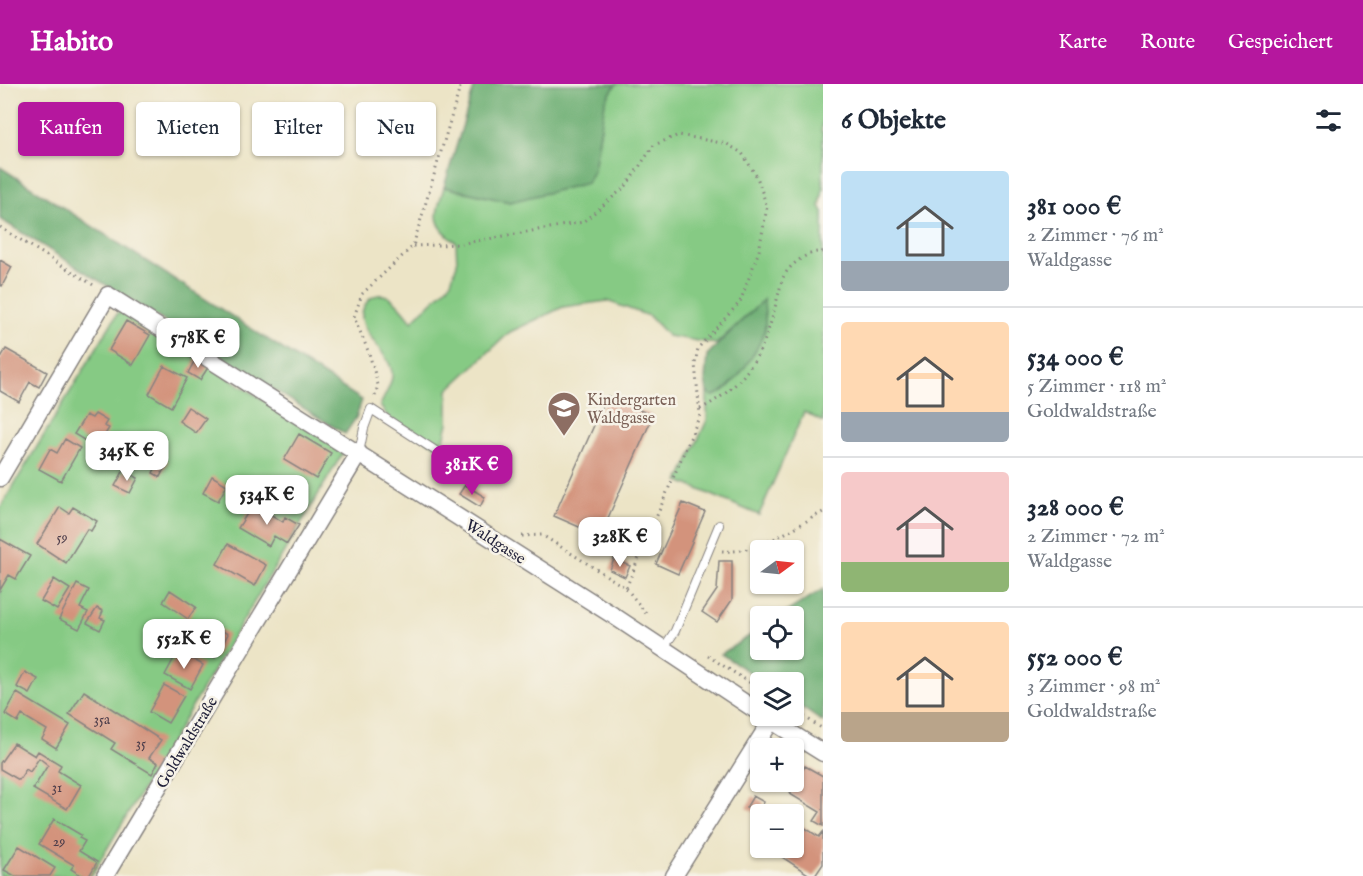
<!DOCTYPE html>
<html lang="de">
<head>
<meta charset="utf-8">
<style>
  :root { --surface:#fff; --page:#f2f2f3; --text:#1f2937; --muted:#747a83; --line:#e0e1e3; --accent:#b5179e }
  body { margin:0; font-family:"IM FELL English",serif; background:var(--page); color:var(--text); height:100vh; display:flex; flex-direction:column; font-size:22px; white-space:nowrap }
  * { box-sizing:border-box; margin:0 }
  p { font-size:20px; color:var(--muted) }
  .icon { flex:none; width:33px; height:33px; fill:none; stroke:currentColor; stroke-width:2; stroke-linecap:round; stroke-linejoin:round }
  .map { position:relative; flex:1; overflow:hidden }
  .side { display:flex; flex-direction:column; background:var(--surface); width:540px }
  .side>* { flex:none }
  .top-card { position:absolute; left:18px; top:18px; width:570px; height:54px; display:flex; gap:12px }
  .needle { width:39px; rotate:75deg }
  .controls { position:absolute; left:750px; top:456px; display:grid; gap:12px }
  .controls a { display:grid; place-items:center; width:54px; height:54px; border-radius:6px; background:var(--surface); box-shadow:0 2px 4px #0004; font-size:30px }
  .price { position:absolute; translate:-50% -51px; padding:0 14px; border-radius:12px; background:#fff; color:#222; font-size:20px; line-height:39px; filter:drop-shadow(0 2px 3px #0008) }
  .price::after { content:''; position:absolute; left:50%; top:36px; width:18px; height:14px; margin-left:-9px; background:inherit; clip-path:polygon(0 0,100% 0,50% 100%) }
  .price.on { background:var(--accent); color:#fff }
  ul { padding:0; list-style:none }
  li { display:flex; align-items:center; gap:18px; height:150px; padding:0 18px }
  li+li { border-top:2px solid var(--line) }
  li span { display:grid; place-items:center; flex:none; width:168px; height:120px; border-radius:6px; color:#555 }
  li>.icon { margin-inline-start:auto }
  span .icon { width:72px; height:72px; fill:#fffc; stroke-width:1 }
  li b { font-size:26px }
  h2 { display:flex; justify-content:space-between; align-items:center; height:72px; padding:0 18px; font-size:26px }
  .tag { padding:0 21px; border-radius:6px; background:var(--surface); box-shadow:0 2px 4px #0004; font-size:21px; line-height:54px }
  .tag.on { background:var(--accent); color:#fff }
  header { display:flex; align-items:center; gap:36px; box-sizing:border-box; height:84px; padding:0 30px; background:var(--accent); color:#fff }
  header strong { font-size:28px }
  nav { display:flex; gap:33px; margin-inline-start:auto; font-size:21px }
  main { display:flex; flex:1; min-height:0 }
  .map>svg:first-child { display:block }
  .green { fill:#86ca84; stroke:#547660; stroke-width:1.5 }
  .forest { fill:#6cae72; stroke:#476856; stroke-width:1.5 }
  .building { fill:#d3937c }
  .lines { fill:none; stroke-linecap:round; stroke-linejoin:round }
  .service-casing { stroke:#878380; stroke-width:10 }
  .minor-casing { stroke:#878380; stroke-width:19 }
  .path { stroke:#878380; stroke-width:3; stroke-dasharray:1.5 4.5; stroke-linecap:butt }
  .service { stroke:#fff; stroke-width:8 }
  .minor { stroke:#fff; stroke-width:16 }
  .labels { text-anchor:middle; stroke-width:5; stroke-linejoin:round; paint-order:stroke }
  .number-label { font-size:14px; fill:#4e3e4b }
  .education-label { font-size:16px; fill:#785e54; stroke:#f7f3e8; text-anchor:start }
  .street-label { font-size:16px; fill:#22223b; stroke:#f7f3e8 }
</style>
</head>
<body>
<header>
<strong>Habito</strong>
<nav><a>Karte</a><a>Route</a><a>Gespeichert</a></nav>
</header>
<main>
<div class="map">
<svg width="823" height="792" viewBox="0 0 823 792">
  <rect width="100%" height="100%" fill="#f7f3e8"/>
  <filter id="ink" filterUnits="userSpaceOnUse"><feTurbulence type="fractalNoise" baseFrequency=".0167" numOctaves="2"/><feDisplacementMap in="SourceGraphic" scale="12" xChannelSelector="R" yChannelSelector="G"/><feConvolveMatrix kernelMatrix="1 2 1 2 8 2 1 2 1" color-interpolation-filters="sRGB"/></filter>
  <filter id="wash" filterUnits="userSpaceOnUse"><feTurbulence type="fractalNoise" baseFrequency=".008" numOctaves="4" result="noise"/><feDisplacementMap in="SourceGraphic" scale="24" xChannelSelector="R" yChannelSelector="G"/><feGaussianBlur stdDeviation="1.35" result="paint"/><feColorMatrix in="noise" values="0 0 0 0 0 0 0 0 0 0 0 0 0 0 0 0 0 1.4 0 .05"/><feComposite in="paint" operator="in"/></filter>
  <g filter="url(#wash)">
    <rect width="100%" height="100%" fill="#ece4c6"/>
    <path class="green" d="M616 0H823V36L821 48H823V104L820 122 823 128V338L804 328 759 431 679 397 707 336V308L713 312 750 274 765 247 764 216 716 260 668 252 649 232 607 217 563 223 510 248 448 306V339L444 356 447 369 389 334 380 322C383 314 392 301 392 292 394 268 345 243 368 217 385 199 403 225 412 237L450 200 457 180 456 158C430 139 436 131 444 103L510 118 594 85 605 17Z
      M120 225 344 367 91 792H0V424Z"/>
    <path class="forest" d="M475 0H616L605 18 594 85 587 99 510 118 444 103Z
      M0 83 362 316 356 334 345 350 0 135Z
      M764 215C764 225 767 239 764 248 759 265 731 309 713 312L707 308 705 296 707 271Z
      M823 505V638L794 618V598H764L721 570 760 545V566H794V532H780Z"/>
    <g id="blocks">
      <path class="building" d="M0 176 12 183 2 202 0 201Z
        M126 237 150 251 133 281 109 266Z
        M6 265 47 288 39 303 30 298 19 318 0 307V275Z
        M196 274 209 282 200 296 188 289Z
        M164 282 187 294 171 323 149 310Z
        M607 312 653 332 600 452 554 432Z
        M188 323 206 335 196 349 179 337Z
        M95 330 107 337 104 342 109 344 97 364 74 350 86 331 92 334Z
        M299 350 331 369 316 395 284 376Z
        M65 355 80 364 61 397 39 385 50 365 57 369Z
        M161 373 168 377 160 393 153 389Z
        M124 386 138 394 130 409 115 402Z
        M212 392 227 401 218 417 203 409Z
        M465 401 485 413 480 423 459 410Z
        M683 419 705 428 678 490 656 480Z
        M253 420 283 438 285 433 299 441 287 460 274 452 269 462 238 444Z
        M60 423 69 429 73 423 97 437 91 447 87 445 66 479 37 460Z
        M0 455 30 472 16 495 9 491 0 506Z
        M228 460 266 481 255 502 217 480Z
        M614 475 630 482 625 493 610 486Z
        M719 477H732V516L717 538 702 528 717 506Z
        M54 495 70 505 57 526 41 517Z
        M77 500 89 506 80 524 88 528 79 545 59 535Z
        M170 506 196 523 188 535 163 518Z
        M97 524 103 527 100 534 105 536 100 546 87 539Z
        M208 539 228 550 215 574 201 566 198 570 183 561 192 544 202 550Z
        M178 567 203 581 190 605 165 591Z
        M25 588 38 595 30 610 17 603Z
        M164 601 184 612 168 639 149 628Z
        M84 607 161 656 149 674 158 679 152 690 111 665 115 659 69 630Z
        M17 609 70 641 56 664 42 655 47 646 22 631 18 638 5 630Z
        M14 659 35 672 38 667 61 681 58 687 81 701 67 725 33 705 48 681 39 674 30 688 26 685 19 696 0 685V679Z
        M805 682 823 692V742L814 737 820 728 790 710Z
        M753 712 764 718 758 730 746 724Z
        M54 735 81 751 79 754 85 757 79 767 97 778 89 792H82L71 785 74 781 39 760Z
        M796 738 819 753 823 748V780L815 792H811L776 769 780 764H794V742Z
        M19 762 55 784 50 792H15L4 786Z"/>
    </g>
  </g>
  <g filter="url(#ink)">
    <use href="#blocks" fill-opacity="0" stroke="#878380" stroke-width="1.5"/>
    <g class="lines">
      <g class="service-casing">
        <path id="service" d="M359 369 364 344 371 325 439 369
          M663 565 675 547 719 441"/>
      </g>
      <g class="minor-casing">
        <path id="minor" d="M0 394 108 211 614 532 760 629
          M764 632 823 669
          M105 792 359 369
          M674 792 771 637"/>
      </g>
      <path class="path" d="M0 143 95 202
        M413 162 459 160 583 138 626 102 654 61 679 51 727 60 742 69 757 93 767 123 759 167 740 218 698 264 695 280 700 331 626 504
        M375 312 378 301 369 269 354 233 362 210 413 162 461 0
        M700 325C724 313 740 299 754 277 767 257 772 234 778 212 780 206 781 196 785 190 792 179 810 166 823 168
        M522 452 542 451 626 504 648 532
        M722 467C758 470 792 444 823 428
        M708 572 760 605
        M794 626 823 645"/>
      <use href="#service" class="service"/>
      <use href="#minor" class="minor"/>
    </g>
  </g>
  <defs>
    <g id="school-pin" transform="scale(1.725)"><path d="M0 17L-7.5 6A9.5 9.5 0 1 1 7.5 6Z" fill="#8d6e63" stroke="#f7f3e8"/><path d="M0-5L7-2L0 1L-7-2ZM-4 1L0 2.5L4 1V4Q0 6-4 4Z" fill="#fff"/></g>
  </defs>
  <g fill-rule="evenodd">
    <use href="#school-pin" x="564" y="324"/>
  </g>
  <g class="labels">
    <g class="number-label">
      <text x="62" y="458">59</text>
      <text x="102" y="640">35a</text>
      <text x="141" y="664">35</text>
      <text x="57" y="708">31</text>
      <text x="59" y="762">29</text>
    </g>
    <g class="education-label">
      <text x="587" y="321">Kindergarten<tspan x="587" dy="18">Waldgasse</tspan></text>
    </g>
    <g class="street-label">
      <text transform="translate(496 457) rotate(33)" y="6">Waldgasse</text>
      <text transform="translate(186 658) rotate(-59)" y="6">Goldwaldstraße</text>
    </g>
  </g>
</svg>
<div class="controls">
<a><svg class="needle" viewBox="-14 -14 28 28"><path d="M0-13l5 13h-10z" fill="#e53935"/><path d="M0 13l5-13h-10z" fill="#747a83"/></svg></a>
<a><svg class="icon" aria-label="locate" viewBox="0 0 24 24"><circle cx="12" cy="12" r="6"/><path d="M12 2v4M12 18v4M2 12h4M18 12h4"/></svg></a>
<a><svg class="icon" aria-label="layers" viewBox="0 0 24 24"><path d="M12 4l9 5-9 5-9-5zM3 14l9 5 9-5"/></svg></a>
<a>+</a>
<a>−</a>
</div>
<b class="price" style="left:198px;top:285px">578K €</b>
<b class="price" style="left:127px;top:398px">345K €</b>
<b class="price on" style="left:472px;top:412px">381K €</b>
<b class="price" style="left:267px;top:442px">534K €</b>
<b class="price" style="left:620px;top:484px">328K €</b>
<b class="price" style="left:184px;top:586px">552K €</b>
<div class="top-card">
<a class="tag on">Kaufen</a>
<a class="tag">Mieten</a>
<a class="tag">Filter</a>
<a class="tag">Neu</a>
</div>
</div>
<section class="side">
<h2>6 Objekte<svg class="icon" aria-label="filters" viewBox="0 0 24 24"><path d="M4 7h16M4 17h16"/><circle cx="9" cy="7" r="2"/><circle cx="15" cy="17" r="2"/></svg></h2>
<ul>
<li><span style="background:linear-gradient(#bfe0f5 75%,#9aa5b1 0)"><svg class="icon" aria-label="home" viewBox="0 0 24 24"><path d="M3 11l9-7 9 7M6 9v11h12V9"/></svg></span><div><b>381 000 €</b><p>2 Zimmer · 76 m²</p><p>Waldgasse</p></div></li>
<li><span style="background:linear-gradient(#ffd9b3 75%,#9aa5b1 0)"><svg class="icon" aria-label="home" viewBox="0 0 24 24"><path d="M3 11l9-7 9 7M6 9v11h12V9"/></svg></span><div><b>534 000 €</b><p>5 Zimmer · 118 m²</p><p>Goldwaldstraße</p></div></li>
<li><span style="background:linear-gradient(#f6c9c9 75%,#8fb573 0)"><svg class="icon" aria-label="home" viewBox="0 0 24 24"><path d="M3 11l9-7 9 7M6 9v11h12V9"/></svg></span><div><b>328 000 €</b><p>2 Zimmer · 72 m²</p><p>Waldgasse</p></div></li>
<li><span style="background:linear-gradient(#ffd9b3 75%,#b9a48a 0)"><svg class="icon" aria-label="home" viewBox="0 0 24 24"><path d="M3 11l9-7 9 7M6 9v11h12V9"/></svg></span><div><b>552 000 €</b><p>3 Zimmer · 98 m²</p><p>Goldwaldstraße</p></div></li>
</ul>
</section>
</main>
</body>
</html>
